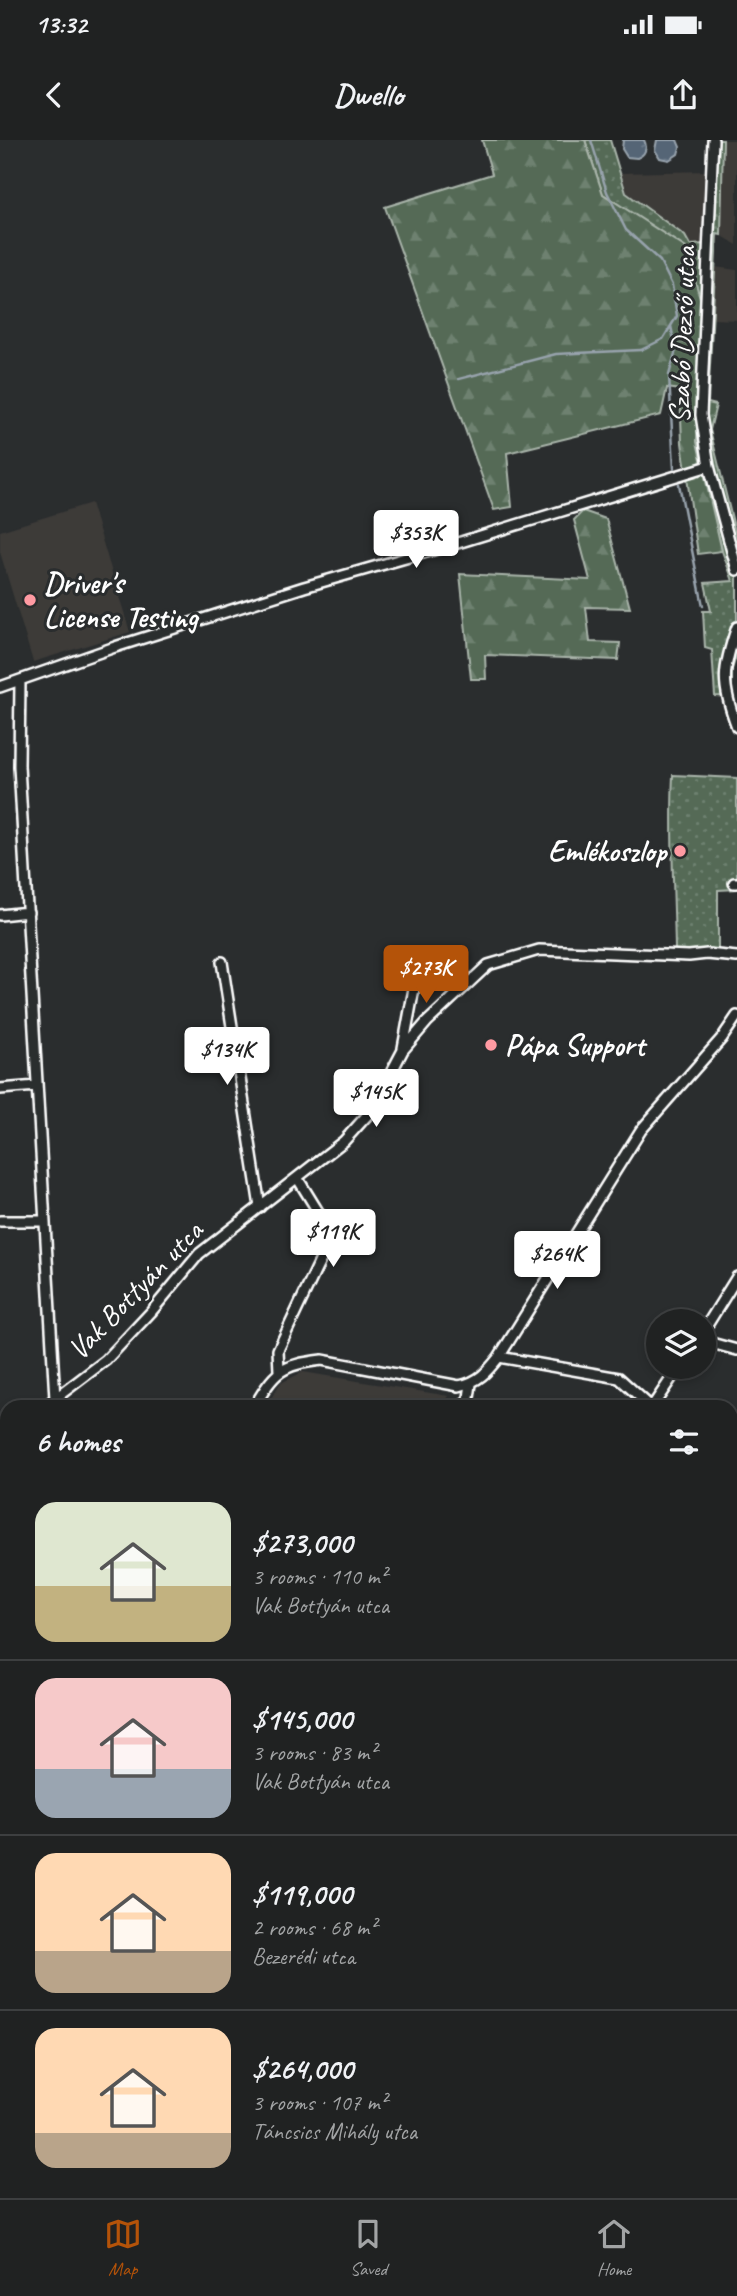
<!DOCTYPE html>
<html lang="en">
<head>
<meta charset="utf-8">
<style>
  :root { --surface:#202222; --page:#2d2f2f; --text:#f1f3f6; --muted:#a2a4a5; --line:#3d3f40; --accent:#b45309 }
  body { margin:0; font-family:Caveat,sans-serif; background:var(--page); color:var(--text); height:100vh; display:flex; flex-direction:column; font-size:26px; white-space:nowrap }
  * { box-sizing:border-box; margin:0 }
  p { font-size:23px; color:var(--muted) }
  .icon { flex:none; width:38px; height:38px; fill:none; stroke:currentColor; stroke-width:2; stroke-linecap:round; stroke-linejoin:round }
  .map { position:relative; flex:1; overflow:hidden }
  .panel { position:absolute; left:0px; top:1260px; width:738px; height:798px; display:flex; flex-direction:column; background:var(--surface); border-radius:21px 21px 0 0; box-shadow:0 4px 10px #0003,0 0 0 2px var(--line) }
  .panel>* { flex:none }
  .buttons { position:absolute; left:646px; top:1169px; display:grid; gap:14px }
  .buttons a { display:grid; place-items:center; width:70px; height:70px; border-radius:50%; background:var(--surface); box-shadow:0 4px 10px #0003,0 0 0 2px var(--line); font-size:35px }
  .price { position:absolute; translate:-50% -60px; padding:0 16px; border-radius:7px; background:#fff; color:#222; font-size:23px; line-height:46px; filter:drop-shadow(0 2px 4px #0008) }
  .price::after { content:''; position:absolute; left:50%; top:42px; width:21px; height:16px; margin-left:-10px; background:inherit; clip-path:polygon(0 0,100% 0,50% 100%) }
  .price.current { background:var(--accent); color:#fff }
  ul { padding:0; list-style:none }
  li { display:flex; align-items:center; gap:21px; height:175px; padding:0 35px }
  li+li { border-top:2px solid var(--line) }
  li span { display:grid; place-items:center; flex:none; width:196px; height:140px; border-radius:21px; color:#555 }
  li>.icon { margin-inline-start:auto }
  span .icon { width:84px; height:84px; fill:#fffc; stroke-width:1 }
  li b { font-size:30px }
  h2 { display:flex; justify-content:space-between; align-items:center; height:84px; padding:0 35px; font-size:30px }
  .status { display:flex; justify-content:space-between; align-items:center; height:49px; padding:0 35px; background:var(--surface); direction:ltr }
  .status svg { height:19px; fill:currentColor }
  header { display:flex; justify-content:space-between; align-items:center; height:91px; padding:0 35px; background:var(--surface); font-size:32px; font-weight:800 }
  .dock { display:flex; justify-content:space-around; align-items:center; height:98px; border-top:2px solid var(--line); background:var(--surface); font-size:19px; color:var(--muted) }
  .dock a { display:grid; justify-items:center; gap:4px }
  .dock .current { color:var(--accent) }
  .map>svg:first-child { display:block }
  .built { fill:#3c3a38 }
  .grass { fill:url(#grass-dots); stroke:#aab5ab; stroke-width:2 }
  .forest { fill:url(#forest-firs); stroke:#aab5ab; stroke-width:2 }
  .water { fill:url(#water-ripples); stroke:#98a3ad; stroke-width:2 }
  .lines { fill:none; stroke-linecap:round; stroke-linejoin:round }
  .stream { stroke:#98a3ad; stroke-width:2.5 }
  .minor-casing { stroke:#fff; stroke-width:14 }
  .minor { stroke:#2a2d2e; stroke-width:9 }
  .poi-dot { fill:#ff9aa2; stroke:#2a2d2e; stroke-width:2.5 }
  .labels { text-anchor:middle; stroke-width:6; stroke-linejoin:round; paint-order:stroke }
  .street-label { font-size:30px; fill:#fff; stroke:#2a2d2e }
  .poi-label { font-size:30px; font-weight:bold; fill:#fff; stroke:#2a2d2e; text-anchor:start }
</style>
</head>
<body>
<div class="status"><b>13:32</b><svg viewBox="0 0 49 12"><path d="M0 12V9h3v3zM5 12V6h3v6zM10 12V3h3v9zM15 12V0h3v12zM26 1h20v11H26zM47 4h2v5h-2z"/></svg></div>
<header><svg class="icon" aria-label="back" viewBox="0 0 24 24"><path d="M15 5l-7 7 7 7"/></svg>Dwello<svg class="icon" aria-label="share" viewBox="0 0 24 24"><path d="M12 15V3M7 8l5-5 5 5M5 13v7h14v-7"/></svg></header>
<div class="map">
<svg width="737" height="2058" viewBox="0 0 737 2058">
  <defs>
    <pattern id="grass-dots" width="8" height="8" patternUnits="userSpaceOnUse" patternTransform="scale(1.75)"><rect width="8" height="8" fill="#556b57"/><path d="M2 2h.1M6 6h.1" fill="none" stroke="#6e8170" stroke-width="1.8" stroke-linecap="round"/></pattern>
    <pattern id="forest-firs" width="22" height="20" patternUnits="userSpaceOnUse" patternTransform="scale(1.75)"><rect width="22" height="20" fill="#556b57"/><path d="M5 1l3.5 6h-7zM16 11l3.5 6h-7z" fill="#6e8170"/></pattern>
    <pattern id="water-ripples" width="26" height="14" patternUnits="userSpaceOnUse" patternTransform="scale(1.75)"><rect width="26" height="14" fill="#546576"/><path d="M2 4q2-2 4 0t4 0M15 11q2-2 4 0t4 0" fill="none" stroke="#6e7c8b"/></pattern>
  </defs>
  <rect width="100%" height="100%" fill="#2a2d2e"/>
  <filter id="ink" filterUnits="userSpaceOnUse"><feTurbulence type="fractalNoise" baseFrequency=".0143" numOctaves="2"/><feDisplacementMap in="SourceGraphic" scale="14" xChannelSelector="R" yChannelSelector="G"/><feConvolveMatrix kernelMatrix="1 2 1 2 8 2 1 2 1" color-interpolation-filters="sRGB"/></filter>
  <g filter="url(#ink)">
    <path class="built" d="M723 0H737V105L721 95Z
      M707 31 705 105H690L684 96 626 53 620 33Z
      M715 127 737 130V180L712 179Z
      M91 363 130 492 33 522 0 412V391Z
      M303 1232 449 1256 442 1267H265L281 1243Z
      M732 1679 737 1683V1995H732Z"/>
    <path class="grass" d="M585 0H610L626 53 685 96 690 105 705 104 708 0H723L721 95 717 94 708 263 716 265 710 290 737 399V514L732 529V557L715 556 712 510 705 508 703 471H711L705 443 733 441 722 411 697 302 700 158 633 76 603 54Z
      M673 635 737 638V749L718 750V811L675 810C674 751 670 693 673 635Z
      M0 1848 7 1851V2051H236L243 2058H0Z"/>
    <path class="forest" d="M482 0H585L603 54 686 108 700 158 697 302 722 411 698 414 682 303 680 250 667 248 661 275 507 313 512 367 494 370 385 67 492 34Z
      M583 371 606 379 630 468 586 467 590 502 620 503 618 520 485 515 486 539H471L460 434 590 440 574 380Z"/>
    <path class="water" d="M623 0H644C648 8 645 15 637 18L627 17 622 9Z
      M657 0H677L680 7 678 14 669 20 660 18 655 10Z"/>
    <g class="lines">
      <path class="stream" d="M671 186 676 210 669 235 674 328
        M459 239 556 214 641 210 663 199 677 176 672 145 660 121 626 90 607 52 591 0
        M679 344 703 466
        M732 1765 737 1759
        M429 2058 436 2051"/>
      <g class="minor-casing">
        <path id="minor" d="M713 0 701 275 709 326 737 430
          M737 487C722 530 721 544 737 587
          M20 541 19 626 55 1259
          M0 547 115 507 304 447 451 405 709 326
          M734 743H737
          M0 775 28 772
          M222 822 260 1067
          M403 908 420 816
          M0 949 37 946
          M0 1081H43
          M704 1190 737 1137
          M704 1201 737 1210
          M499 1217 619 1238 651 1267
          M279 1231 278 1210 330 1100V1091L298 1039
          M44 1267 106 1220 151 1172 199 1114 344 1001 371 971 403 910 427 882 488 825 539 810 689 816 707 814 737 817
          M254 1267C275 1231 281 1225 322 1220L459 1246C479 1242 487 1232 499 1217L641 990 722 898 737 876
          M463 1267 469 1258 471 1244
          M652 1267 679 1227
          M0 1288 7 1285
          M732 1300 737 1302
          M732 1408 737 1410
          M0 1477 7 1481
          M0 1614 7 1617
          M732 1628 737 1620
          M732 1665 737 1668
          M0 1830 7 1833
          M257 2051 263 2058
          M424 2051V2058
          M497 2058 737 2057"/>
      </g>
      <use href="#minor" class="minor"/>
    </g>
  </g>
  <g class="poi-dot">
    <circle cx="30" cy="460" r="7"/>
    <circle cx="680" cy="711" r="7"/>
    <circle cx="491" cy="905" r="7"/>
  </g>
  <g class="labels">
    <g class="street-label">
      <text transform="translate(682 195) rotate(-88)" y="10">Szabó Dezső utca</text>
      <text transform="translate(135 1150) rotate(-46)" y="10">Vak Bottyán utca</text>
    </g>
    <g class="poi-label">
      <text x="44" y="453">Driver's<tspan x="44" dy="34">License Testing</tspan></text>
      <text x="666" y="721" text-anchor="end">Emlékoszlop</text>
      <text x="505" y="915">Pápa Support</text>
    </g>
  </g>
</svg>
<div class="buttons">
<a><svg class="icon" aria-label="layers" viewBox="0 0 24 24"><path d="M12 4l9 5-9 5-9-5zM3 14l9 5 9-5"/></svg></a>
</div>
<b class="price" style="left:416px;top:430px">$353K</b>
<b class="price current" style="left:426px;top:865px">$273K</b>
<b class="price" style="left:227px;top:947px">$134K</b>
<b class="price" style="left:376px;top:989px">$145K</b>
<b class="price" style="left:333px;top:1129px">$119K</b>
<b class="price" style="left:557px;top:1151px">$264K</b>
<section class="panel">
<h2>6 homes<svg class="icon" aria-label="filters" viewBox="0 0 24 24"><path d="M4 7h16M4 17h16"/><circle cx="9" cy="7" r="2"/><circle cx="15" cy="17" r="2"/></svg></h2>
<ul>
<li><span style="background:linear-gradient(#dfe7d0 60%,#c2b280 0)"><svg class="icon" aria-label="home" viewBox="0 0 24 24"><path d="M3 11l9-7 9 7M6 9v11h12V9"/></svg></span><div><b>$273,000</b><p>3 rooms · 110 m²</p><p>Vak Bottyán utca</p></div></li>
<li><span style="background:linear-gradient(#f6c9c9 65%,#9aa5b1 0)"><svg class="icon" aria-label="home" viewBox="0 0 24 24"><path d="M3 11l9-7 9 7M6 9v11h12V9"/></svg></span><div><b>$145,000</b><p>3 rooms · 83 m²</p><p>Vak Bottyán utca</p></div></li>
<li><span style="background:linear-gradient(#ffd9b3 70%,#b9a48a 0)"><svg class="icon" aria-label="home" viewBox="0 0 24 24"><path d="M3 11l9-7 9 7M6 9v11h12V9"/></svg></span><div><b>$119,000</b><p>2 rooms · 68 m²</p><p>Bezerédi utca</p></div></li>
<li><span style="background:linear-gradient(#ffd9b3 75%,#b9a48a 0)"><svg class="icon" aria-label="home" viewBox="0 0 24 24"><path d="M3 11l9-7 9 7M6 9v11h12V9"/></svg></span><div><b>$264,000</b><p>3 rooms · 107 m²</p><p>Táncsics Mihály utca</p></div></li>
</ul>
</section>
</div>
<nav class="dock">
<a class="current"><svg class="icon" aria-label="map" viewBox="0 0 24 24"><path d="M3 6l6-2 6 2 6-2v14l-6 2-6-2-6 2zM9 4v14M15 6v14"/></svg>Map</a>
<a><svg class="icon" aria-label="saved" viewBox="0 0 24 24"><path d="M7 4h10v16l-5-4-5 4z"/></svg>Saved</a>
<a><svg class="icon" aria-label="home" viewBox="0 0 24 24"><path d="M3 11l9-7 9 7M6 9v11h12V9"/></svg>Home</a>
</nav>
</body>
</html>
